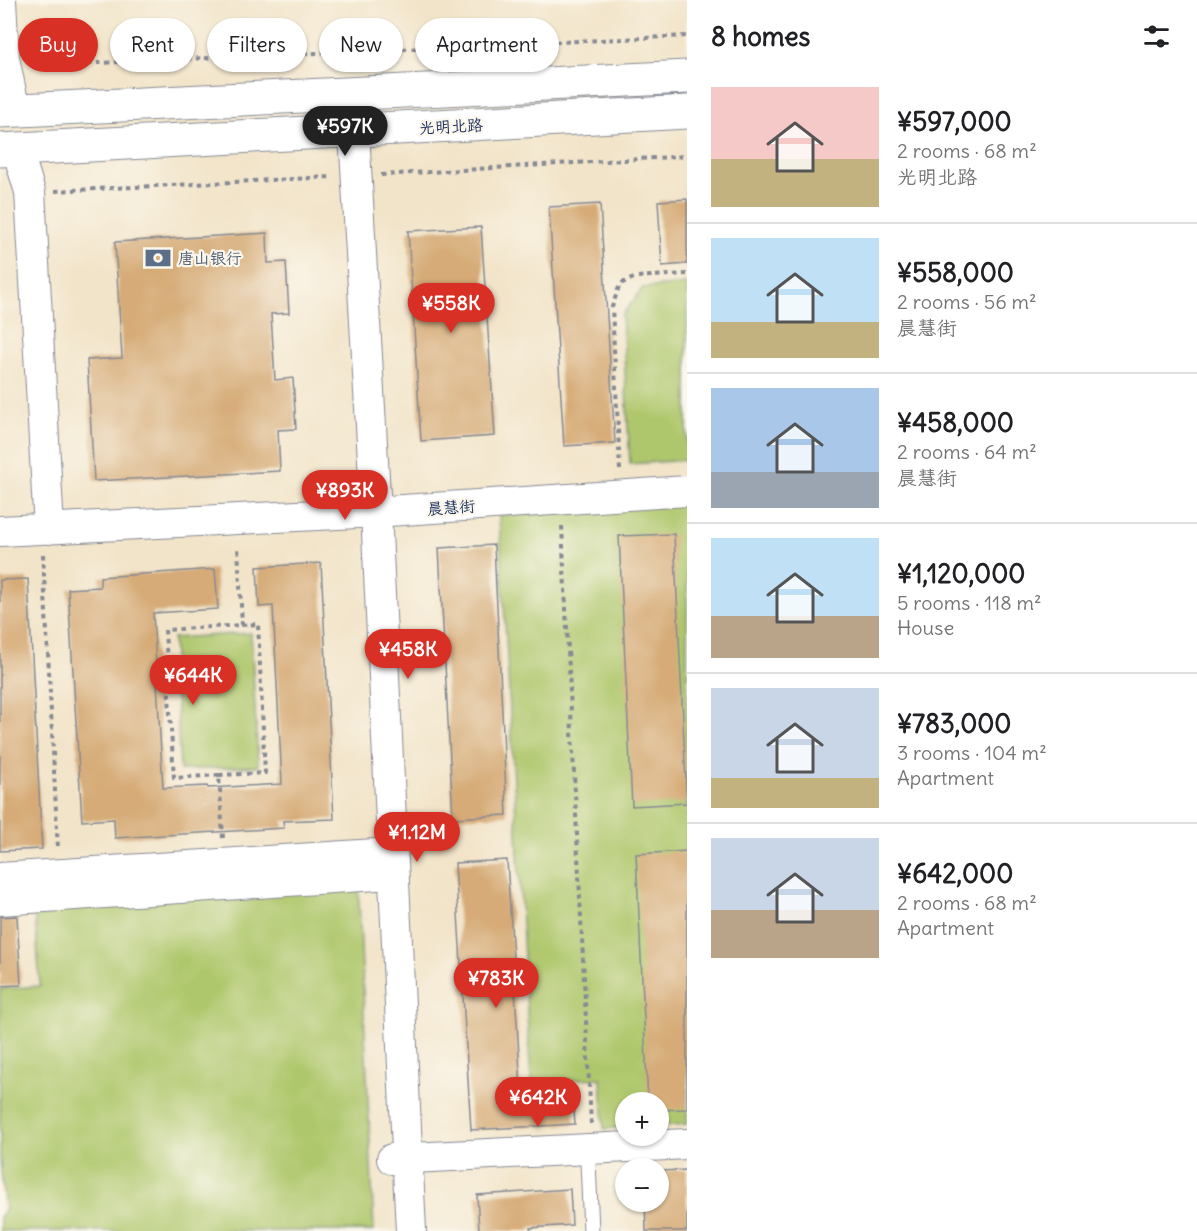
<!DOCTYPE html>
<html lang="en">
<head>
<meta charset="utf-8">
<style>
  :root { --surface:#fff; --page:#f2f2f2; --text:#202124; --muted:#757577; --line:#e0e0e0; --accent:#d93025 }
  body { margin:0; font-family:Delius,"LXGW WenKai TC",sans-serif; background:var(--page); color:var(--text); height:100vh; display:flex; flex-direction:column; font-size:22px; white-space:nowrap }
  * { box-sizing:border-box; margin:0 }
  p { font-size:20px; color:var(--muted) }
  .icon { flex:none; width:33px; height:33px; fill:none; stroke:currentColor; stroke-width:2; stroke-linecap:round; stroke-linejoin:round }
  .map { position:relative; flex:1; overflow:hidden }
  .details { display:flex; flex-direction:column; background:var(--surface); width:510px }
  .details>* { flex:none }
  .hud { position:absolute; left:18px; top:18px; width:570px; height:54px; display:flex; gap:12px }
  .tools { position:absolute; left:615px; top:1092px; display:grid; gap:12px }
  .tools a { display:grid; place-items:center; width:54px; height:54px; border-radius:50%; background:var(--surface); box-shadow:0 2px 4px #0004; font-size:30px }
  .price { position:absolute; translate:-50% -51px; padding:0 14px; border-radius:21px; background:var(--accent); color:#fff; font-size:20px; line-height:39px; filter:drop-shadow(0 2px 3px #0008) }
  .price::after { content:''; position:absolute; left:50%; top:36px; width:18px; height:14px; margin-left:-9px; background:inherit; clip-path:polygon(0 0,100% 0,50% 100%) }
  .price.current { background:#222; color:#fff }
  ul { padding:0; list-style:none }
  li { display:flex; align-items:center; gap:18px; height:150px; padding:0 24px }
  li+li { border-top:2px solid var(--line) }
  li span { display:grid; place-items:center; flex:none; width:168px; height:120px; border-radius:0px; color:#555 }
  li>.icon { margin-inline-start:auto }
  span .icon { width:72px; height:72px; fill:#fffc; stroke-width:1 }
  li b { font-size:26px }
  h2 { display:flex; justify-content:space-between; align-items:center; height:72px; padding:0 24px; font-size:26px }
  .tag { padding:0 21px; border-radius:27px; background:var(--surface); box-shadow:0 2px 4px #0004; font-size:21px; line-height:54px }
  .tag.current { background:var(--accent); color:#fff }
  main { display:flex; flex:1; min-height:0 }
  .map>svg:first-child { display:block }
  .green { fill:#afc76c; stroke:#657b65; stroke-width:1.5 }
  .building { fill:#d6ab77 }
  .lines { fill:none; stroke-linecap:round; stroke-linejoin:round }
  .lane-casing { stroke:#868a94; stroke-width:17 }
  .street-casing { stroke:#868a94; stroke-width:32 }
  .secondary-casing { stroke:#868a94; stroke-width:35 }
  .path { stroke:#868a94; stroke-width:4; stroke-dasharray:4.5 4.5; stroke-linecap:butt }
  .lane { stroke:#fff; stroke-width:15 }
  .street { stroke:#fff; stroke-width:30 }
  .secondary { stroke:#fff; stroke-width:33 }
  .labels { text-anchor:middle; stroke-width:4.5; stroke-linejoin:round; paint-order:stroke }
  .street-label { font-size:16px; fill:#1b2f5e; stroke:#fbf7ec }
  .service-label { font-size:16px; fill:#4e5e75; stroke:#fbf7ec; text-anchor:start }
</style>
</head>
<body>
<main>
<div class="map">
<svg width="687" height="1231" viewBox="0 0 687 1231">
  <rect width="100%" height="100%" fill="#fbf7ec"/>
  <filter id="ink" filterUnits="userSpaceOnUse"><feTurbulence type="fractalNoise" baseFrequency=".0167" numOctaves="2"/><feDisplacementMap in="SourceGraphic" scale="12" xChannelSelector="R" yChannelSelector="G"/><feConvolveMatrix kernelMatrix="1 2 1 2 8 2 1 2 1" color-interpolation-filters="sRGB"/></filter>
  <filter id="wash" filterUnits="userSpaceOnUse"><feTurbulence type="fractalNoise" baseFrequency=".008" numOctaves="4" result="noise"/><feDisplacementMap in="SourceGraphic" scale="24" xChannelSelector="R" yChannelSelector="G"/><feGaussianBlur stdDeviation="1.35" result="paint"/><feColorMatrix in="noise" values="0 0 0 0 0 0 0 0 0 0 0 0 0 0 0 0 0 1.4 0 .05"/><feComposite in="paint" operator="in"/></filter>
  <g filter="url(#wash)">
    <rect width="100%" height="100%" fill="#f2e4c9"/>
    <path class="green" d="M687 284V460L630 464 622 315 643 288Z
      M687 504V1124L659 1126 658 1102H626L625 1127 604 1129 601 1078 531 1082 499 515Z
      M251 633 258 766 180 770 173 638Z
      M358 880 374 1231H0V1217L5 1210 0 1159V989L40 986 34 900Z"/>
    <g id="blocks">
      <path class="building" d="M687 199V264L662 266 658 201Z
        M600 204 615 443 564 446 549 207Z
        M481 227 495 436 421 441 408 231Z
        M267 233 268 263 286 262 289 313 271 314 275 380 293 378 296 429 278 430 280 471 94 481 87 360 122 358 115 242Z
        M674 534 687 803 632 806 619 536Z
        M494 545 507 815 453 818 439 548Z
        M321 563 334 819 283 821 284 828 115 838 114 819 82 821 68 589 100 587V577L215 569 218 609 153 613 163 788 207 786 208 788 282 784 273 606 259 607 257 567Z
        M28 579 42 849 0 851V580Z
        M687 851V1109L658 1110V1102H648L636 854Z
        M507 860 521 1088 572 1085 575 1124 471 1130 455 863Z
        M17 916 21 985 0 986V917Z
        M687 1170V1231H646L645 1202H658V1171Z
        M570 1189 572 1225 530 1228 531 1231H479L477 1195Z"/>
    </g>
  </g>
  <g filter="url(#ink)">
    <use href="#blocks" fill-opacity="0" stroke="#868a94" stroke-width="1.5"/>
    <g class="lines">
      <g class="lane-casing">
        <path id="lane" d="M588 1162 591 1231"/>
      </g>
      <g class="street-casing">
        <path id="street" d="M1 0 4 58 15 111
          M354 132 376 512 411 1231
          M17 149 30 192 49 529
          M0 531 358 513 687 491
          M0 878 376 854 393 863 377 875 0 900
          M392 1159 687 1144"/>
      </g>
      <g class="secondary-casing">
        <path id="secondary" d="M0 111 687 77
          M0 150 687 112"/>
      </g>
      <path class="path" d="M34 66 687 36
        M381 175 687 156
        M55 191 332 177
        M620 470 612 307 620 284 636 277 687 274
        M562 526 591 1124
        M43 554 58 850
        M219 775 265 773 258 624 242 625
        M223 838 219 775 174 778 165 630 242 625 238 547"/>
      <use href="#lane" class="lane"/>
      <use href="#street" class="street"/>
      <use href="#secondary" class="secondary"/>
    </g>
  </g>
  <defs>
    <g id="bank-bare" transform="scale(2.07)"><path d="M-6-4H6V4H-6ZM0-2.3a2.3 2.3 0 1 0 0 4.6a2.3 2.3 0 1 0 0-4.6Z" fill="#5c6f8a" stroke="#fbf7ec" stroke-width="2.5" paint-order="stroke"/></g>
  </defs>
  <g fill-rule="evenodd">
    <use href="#bank-bare" x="158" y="258"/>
  </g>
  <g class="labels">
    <g class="street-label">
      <text transform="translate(451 126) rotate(-3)" y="6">光明北路</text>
      <text transform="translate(451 507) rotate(-4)" y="6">晨慧街</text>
    </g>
    <g class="service-label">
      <text x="178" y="264">唐山银行</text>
    </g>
  </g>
</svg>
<div class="tools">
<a>+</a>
<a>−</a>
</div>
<b class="price current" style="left:345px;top:157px">¥597K</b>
<b class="price" style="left:451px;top:334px">¥558K</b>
<b class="price" style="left:345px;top:521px">¥893K</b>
<b class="price" style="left:408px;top:680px">¥458K</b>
<b class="price" style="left:193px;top:706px">¥644K</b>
<b class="price" style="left:417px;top:863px">¥1.12M</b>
<b class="price" style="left:496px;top:1009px">¥783K</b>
<b class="price" style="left:538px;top:1128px">¥642K</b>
<div class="hud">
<a class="tag current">Buy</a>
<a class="tag">Rent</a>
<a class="tag">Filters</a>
<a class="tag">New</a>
<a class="tag">Apartment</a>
</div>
</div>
<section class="details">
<h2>8 homes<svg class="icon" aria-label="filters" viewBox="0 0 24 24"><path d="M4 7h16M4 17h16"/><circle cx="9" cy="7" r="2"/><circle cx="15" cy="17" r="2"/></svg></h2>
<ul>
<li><span style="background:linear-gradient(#f6c9c9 60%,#c2b280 0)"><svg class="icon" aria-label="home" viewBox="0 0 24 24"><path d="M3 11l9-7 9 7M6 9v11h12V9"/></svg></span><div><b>¥597,000</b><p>2 rooms · 68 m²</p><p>光明北路</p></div></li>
<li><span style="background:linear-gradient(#bfe0f5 70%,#c2b280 0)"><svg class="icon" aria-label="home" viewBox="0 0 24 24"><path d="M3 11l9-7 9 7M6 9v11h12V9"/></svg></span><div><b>¥558,000</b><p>2 rooms · 56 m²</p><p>晨慧街</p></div></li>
<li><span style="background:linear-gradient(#a9c7e8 70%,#9aa5b1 0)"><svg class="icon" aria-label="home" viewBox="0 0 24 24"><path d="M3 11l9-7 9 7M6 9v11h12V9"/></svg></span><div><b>¥458,000</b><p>2 rooms · 64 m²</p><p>晨慧街</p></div></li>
<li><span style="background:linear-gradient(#bfe0f5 65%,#b9a48a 0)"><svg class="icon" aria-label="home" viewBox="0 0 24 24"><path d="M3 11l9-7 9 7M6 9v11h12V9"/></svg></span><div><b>¥1,120,000</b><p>5 rooms · 118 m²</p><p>House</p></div></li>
<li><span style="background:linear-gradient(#c9d6e8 75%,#c2b280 0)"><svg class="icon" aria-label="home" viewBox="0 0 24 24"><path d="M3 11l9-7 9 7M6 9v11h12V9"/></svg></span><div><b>¥783,000</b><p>3 rooms · 104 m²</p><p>Apartment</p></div></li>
<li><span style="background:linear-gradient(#c9d6e8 60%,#b9a48a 0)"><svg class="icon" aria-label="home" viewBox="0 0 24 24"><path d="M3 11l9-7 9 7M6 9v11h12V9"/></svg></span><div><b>¥642,000</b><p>2 rooms · 68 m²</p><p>Apartment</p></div></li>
</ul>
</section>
</main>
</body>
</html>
